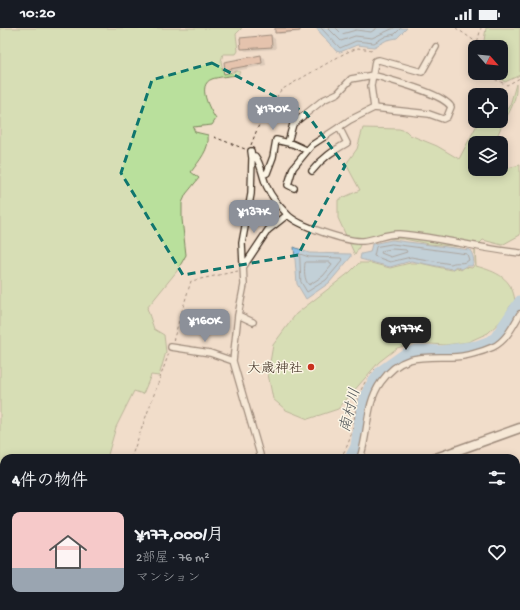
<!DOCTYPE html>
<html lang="ja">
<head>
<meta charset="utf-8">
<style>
  :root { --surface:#171b24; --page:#20242c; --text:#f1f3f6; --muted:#9ea1a6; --line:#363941; --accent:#8c9099 }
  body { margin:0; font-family:"Gochi Hand","Klee One",sans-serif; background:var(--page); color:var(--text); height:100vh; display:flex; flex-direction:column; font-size:15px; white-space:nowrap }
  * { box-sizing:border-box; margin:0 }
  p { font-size:13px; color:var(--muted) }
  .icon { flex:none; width:22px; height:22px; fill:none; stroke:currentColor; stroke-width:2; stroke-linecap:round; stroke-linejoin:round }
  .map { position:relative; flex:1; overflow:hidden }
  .drawer { position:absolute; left:0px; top:426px; width:520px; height:156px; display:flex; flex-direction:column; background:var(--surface); border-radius:12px 12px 0 0; box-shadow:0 2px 10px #0003 }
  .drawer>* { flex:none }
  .needle { width:26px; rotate:117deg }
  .fabs { position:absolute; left:468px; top:12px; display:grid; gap:8px }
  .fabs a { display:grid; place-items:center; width:40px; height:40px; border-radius:8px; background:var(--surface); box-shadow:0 2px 10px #0003; font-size:20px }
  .price { position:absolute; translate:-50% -34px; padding:0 9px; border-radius:8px; background:var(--accent); color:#fff; font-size:13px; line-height:26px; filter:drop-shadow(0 1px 2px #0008) }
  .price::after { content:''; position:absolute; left:50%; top:24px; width:12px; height:9px; margin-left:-6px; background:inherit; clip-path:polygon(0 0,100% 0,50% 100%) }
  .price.active { background:#222; color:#fff }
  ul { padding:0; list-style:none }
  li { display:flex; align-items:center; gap:12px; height:100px; padding:0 12px }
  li+li { border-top:1px solid var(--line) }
  li span { display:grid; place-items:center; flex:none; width:112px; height:80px; border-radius:8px; color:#555 }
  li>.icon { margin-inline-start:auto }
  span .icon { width:48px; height:48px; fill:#fffc; stroke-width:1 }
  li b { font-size:17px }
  h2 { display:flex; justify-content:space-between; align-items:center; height:48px; padding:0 12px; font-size:17px }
  .status { display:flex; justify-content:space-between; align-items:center; height:28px; padding:0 20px; background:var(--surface); direction:ltr }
  .status svg { height:11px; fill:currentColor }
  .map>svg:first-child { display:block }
  .green { fill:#b9e09c; stroke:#7a855d }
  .water { fill:#89c0e7; stroke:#6a8497 }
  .shadow { fill:#0003 }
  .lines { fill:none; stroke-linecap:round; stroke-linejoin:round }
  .shore { stroke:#5a666e; stroke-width:1 }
  .river { stroke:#89c0e7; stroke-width:11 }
  .building { fill:#d8a58b; stroke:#3b2a1e }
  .street-casing { stroke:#3b2a1e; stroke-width:8 }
  .secondary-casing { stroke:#3b2a1e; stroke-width:11 }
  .path { stroke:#3b2a1e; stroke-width:1; stroke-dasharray:3 3; stroke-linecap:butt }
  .street { stroke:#fcf5e5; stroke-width:5.5 }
  .secondary { stroke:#fcf5e5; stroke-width:8 }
  .marked { fill:none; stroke:#0f766e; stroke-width:3; stroke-dasharray:8 5; stroke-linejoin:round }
  .poi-dot { fill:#c8321e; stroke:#fcf5e5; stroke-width:1.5 }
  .labels { text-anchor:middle; stroke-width:3; stroke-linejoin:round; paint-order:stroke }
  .poi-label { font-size:14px; fill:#3b2a1e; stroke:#fcf5e5; text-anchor:end }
  .water-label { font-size:15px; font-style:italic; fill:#52575a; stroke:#fcf5e5 }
</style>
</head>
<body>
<div class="status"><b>10:20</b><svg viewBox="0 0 49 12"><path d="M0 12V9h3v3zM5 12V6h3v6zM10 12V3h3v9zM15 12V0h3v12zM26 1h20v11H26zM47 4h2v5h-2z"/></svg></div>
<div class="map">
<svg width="520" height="582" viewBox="0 0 520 582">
  <rect width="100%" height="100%" fill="#f1ddca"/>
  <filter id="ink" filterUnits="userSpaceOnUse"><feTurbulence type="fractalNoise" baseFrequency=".025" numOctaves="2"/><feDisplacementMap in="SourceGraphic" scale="8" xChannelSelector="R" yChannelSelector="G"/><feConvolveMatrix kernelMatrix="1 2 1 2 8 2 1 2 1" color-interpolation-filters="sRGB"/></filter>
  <g filter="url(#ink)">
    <path class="green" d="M0 0H242L236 6 238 23 236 26H223L221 33 224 46 237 43 240 44 238 47C230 48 218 49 212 51 196 57 210 82 216 91L212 97 193 99 195 104 208 107C210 121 199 133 191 144L199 150 186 166 182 175V191L186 227 177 243 147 280 154 301 164 307 166 324 159 348 151 347 143 366 134 363 116 399 107 430H4V573L0 569Z
      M486 0H520V47L505 54 491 45H501V19H483Z
      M516 56C518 81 498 95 496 115H475V141H495V143L520 137V207L502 217 483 212 475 220 476 238C497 244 512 250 515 273L510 278 504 290 488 305 468 314 445 317 417 315 397 320 379 334 338 381 308 391 286 382 273 371 268 346 273 317 296 286 350 244 359 235H371L390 240 410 235H420L451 242 456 239 461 242 465 239 472 240 475 236V220L429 216 404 211 360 210V217L355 227 338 190V172L360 162 346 136 357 121 363 100 399 101 406 103 410 107 437 118 459 131 479 93H501V84L504 85 510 77Z
      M517 474H520V582H464L463 578H516V478Z
      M8 578H55L49 582H11Z"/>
    <path class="water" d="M316 0H407L397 10 387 12 374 19 357 17 340 24 336 23Z
      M392 212 470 222C473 227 475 232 472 238H466L461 241 456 238 452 241 411 233 390 239 360 231 361 226 370 224 372 216Z
      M294 219 309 225 351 226V229L329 255 306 271 297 256Z"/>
    <path class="shadow" d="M279 0H299L300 4 279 6 276 4Z
      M271 8 275 11 276 21 246 23 242 21Z
      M260 28 265 30 266 37 231 44 226 41Z"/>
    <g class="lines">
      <path class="shore" d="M321 0 340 20 356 13 374 15 386 8 395 6 401 0
        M328 0 341 13 355 8 372 10 394 0
        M336 0 342 6 356 2 371 4 377 0
        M392 216 467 226 469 232C463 237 457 233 451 236L411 229 390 234 374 228 376 219Z
        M392 221 406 222 407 224 391 229 381 225 382 223Z
        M300 226 309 229 341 230 343 232 326 252 307 264 301 254Z
        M307 234H330L332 237 323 248 309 257C304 252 304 242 305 235Z"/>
      <path class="river" d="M350 430 356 418 361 382 369 360 381 343 405 326 417 322 442 323 477 318 488 314 495 310 520 273
        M244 582 245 578"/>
    </g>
    <path class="building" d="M275 0H300V3L275 5Z
      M271 7 272 19 241 21 240 10Z
      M261 27 262 35 225 42 224 34Z"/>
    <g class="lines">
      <g class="street-casing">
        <path id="street" d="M374 80 371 58 375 33 379 32 422 44 436 19
          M288 114 293 96 323 72 338 65 351 51 373 47C389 52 443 65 451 79L447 89 443 91 429 86 374 80 350 92 312 117 293 140 288 157 294 160
          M251 123 252 130 251 166 242 215 244 257 238 287 233 333 261 430
          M252 128H255C262 137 262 149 267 159 271 168 280 179 287 186 297 198 348 214 363 213 375 212 387 205 399 206 440 209 480 221 520 225
          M312 143C322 130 333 123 347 115L339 99
          M263 147 267 145 273 129 276 112 293 116 306 122
          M244 238 268 202 287 187
          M238 287 253 294
          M171 319 210 325 233 333
          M360 430C369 405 365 376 381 354 401 326 421 329 452 329 464 329 482 324 493 319 506 313 513 298 520 286
          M516 471H520
          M250 582 251 578
          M415 582V578"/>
      </g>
      <g class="secondary-casing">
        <path id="secondary" d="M436 430 520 400
          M59 582 64 578"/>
      </g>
      <path class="path" d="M456 0 476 14
        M476 19 481 0
        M485 45 490 49 507 57 520 50
        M214 109 245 121
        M251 117 258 99 281 62 345 25 358 20 372 22
        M173 313 191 253 238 243
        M131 430 169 325
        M340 430C362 400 347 370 375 341
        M258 578 273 582
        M235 582 236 578"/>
      <use href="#street" class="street"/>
      <use href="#secondary" class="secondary"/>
    </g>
  </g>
  <path d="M0 0H520V582H0ZM212 35 306 85 345 138 298 227 183 247 121 145 152 52Z" fill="#f1ddca" fill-opacity=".55" fill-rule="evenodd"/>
  <path class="marked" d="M212 35 306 85 345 138 298 227 183 247 121 145 152 52Z"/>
  <circle class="poi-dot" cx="311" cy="339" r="4"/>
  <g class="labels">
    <g class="poi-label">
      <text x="303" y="344">大歳神社</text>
    </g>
    <g class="water-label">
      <text transform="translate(349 382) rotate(-76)" y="5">南村川</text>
    </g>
  </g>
</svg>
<div class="fabs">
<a><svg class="needle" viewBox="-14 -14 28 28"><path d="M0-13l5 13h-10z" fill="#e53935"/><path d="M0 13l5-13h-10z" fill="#9ea1a6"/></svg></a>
<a><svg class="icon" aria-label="locate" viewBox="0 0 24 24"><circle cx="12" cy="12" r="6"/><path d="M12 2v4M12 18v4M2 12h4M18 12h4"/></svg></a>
<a><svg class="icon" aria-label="layers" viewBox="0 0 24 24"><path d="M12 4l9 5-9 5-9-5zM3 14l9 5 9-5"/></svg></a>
</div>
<b class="price" style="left:273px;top:103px">¥170K</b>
<b class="price" style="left:254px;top:206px">¥137K</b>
<b class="price" style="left:205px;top:315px">¥160K</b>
<b class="price active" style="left:406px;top:323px">¥177K</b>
<section class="drawer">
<h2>4件の物件<svg class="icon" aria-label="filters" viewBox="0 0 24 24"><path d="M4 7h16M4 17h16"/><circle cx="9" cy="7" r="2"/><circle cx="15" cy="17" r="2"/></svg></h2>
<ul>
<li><span style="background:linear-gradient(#f6c9c9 70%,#9aa5b1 0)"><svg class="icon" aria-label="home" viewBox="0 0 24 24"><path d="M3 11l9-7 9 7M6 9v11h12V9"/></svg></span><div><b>¥177,000/月</b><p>2部屋 · 76 m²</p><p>マンション</p></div><svg class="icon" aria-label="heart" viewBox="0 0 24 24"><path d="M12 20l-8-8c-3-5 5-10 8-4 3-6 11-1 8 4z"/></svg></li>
</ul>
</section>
</div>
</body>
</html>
